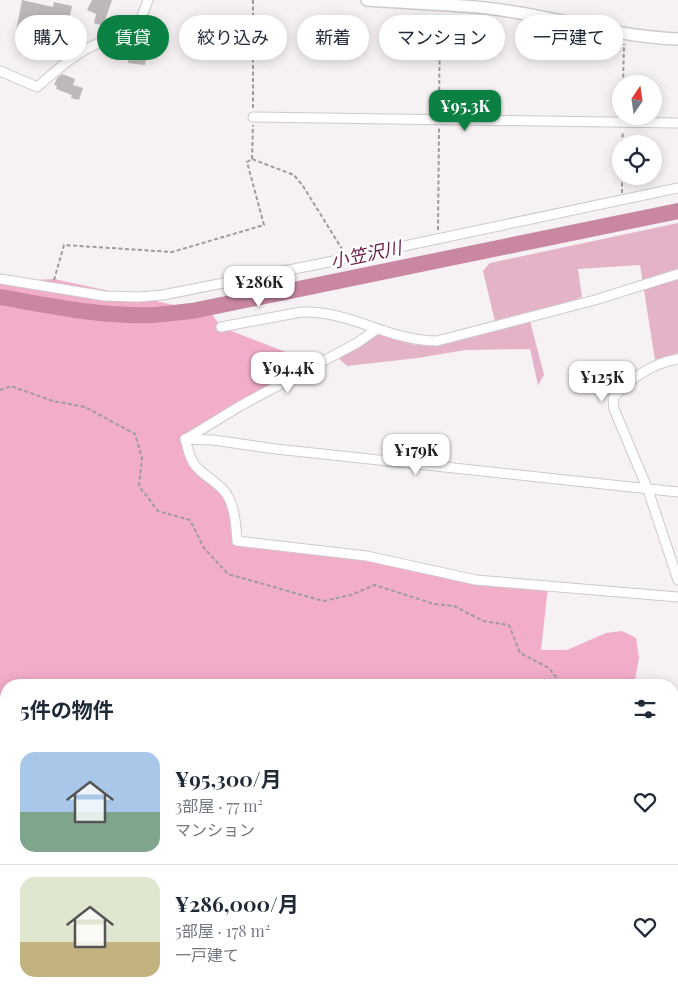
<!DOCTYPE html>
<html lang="ja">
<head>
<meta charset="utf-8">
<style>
  :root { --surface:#fff; --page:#f2f2f3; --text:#1f2937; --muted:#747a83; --line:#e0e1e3; --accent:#0b8043 }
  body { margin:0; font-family:"Playfair Display","Noto Sans JP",serif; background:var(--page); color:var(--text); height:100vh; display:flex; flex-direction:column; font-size:19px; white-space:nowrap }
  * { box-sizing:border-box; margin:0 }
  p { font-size:16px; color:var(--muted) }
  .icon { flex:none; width:28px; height:28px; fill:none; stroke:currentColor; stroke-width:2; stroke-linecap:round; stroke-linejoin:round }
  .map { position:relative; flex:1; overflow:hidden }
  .side { position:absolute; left:0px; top:679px; width:679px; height:321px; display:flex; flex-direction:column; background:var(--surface); border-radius:20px 20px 0 0; box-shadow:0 2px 12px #0003 }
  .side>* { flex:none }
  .hud { position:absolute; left:15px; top:15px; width:649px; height:45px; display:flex; gap:10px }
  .needle { width:32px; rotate:13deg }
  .tools { position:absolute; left:612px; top:75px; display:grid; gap:10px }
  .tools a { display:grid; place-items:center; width:50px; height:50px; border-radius:50%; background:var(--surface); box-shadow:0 2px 12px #0003; font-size:25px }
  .price { position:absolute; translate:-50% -42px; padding:0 11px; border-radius:10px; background:#fff; color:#222; font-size:16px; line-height:32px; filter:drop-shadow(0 1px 2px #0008) }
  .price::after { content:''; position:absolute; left:50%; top:30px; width:15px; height:11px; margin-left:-8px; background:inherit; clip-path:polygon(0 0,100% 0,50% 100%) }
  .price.current { background:var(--accent); color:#fff }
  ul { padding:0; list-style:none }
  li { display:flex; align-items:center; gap:15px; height:125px; padding:0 20px }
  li+li { border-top:1px solid var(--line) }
  li span { display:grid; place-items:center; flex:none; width:140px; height:100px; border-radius:15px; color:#555 }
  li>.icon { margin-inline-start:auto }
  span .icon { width:60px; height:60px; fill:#fffc; stroke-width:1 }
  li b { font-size:21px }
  h2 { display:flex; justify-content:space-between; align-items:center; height:60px; padding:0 20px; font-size:21px }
  .tag { padding:0 18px; border-radius:22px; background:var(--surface); box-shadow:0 2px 12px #0003; font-size:18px; line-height:45px }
  .tag.current { background:var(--accent); color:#fff }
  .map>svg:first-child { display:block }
  .green { fill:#e5b3c8 }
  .forest { fill:#f2adca }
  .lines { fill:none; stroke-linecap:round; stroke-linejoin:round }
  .river { stroke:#c987a4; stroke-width:16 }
  .building { fill:#bdb9ba }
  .minor-casing { stroke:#cecacb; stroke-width:11 }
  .tertiary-casing { stroke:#cecacb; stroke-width:14 }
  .path { stroke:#9e9b9c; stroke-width:2; stroke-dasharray:4 2.5; stroke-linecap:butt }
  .minor { stroke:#fff; stroke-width:9 }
  .tertiary { stroke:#fff; stroke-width:11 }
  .labels { text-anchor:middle; stroke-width:5; stroke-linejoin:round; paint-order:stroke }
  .water-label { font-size:18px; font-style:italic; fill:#6e2049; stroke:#fff }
</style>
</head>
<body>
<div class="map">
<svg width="678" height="999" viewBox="0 0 678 999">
  <rect width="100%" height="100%" fill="#f6f1f3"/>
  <path class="green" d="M678 223V353L655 360 640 265 578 269 582 297 529 317 544 375 538 385 530 349 465 350 418 358 347 366 335 355 374 331 415 345 496 326 483 271 490 263Z
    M672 805H678V976L676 975 673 968 672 898 675 891 672 889Z
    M493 994H533L526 999H496Z"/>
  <path class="forest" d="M0 276 35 280 54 279 211 313 221 327 314 363 185 439 194 465 228 497 237 541 367 556 476 580 548 586 541 650H567L606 633 622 631 636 638 639 658 634 685H6V994H272V999H0Z
    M678 704V805H673V707Z"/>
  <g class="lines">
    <path class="river" d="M0 297C51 306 102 317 154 315 167 314 180 312 192 311L678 211"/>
  </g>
  <path class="building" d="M22 0 53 7 54 2 72 6 64 46 15 36Z
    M92 0H112L103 26 94 23 96 14 87 10Z
    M143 30 160 35 158 39 163 40 161 48 139 42Z
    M129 53 146 55 145 65 128 63Z
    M62 74 75 79 73 85 83 88 79 100 71 98 72 95 56 89 57 86 54 85 57 78Z"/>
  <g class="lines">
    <g class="minor-casing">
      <path id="minor" d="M0 71 37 87C52 74 84 45 104 42 113 40 123 42 132 43L148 0
        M253 117 678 123
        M0 279 105 296 138 297 163 295 319 264 678 188
        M221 327 301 312C350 310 388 341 437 341L595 300 678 274
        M678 359C653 363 629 379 613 398L614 409 648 490 678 580
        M185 439C188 448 189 458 195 465 204 477 219 482 227 495 235 507 236 527 237 541L367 556 476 580 678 597
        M185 439 213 440 276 449 678 492
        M186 439 240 406 357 343 377 329
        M672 881 678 882
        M357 994V999"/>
    </g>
    <g class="tertiary-casing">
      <path id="tertiary" d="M367 0C418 4 470 4 520 13 573 22 623 37 678 39
        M672 980H678
        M539 999 550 994"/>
    </g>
    <path class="path" d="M253 0V108
      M623 84 624 44
      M439 110 440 15
      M622 144 623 131
      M252 159 253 125
      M622 193V176
      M438 230 439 127
      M54 280 64 245 172 252 264 225 247 162 252 159 294 175 303 186 342 249
      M0 390 11 386 53 401 85 407 135 434 142 458 139 486 158 511 190 520 204 548 228 574 323 601 351 595 375 585 434 604 454 606 483 621 509 625 520 653 549 668 562 685
      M0 718 6 717
      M672 788 678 786"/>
    <use href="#minor" class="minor"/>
    <use href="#tertiary" class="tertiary"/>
  </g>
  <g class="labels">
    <g class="water-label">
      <text transform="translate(366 255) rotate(-12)" y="6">小笠沢川</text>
    </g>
  </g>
</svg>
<div class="tools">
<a><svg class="needle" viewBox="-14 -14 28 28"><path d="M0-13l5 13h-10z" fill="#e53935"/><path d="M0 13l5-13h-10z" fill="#747a83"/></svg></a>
<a><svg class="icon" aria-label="locate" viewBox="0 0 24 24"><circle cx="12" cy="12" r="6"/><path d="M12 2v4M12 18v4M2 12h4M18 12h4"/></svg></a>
</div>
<b class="price current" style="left:465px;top:132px">¥95.3K</b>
<b class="price" style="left:259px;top:308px">¥286K</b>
<b class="price" style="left:288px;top:394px">¥94.4K</b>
<b class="price" style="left:602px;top:403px">¥125K</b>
<b class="price" style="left:416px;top:476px">¥179K</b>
<div class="hud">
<a class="tag">購入</a>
<a class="tag current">賃貸</a>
<a class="tag">絞り込み</a>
<a class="tag">新着</a>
<a class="tag">マンション</a>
<a class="tag">一戸建て</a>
</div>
<section class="side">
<h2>5件の物件<svg class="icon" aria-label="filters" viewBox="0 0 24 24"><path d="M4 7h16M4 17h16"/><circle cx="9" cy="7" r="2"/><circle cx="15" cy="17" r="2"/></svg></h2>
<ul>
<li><span style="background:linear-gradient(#a9c7e8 60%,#7fa58c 0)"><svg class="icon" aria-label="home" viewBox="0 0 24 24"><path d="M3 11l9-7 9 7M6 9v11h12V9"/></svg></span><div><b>¥95,300/月</b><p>3部屋 · 77 m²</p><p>マンション</p></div><svg class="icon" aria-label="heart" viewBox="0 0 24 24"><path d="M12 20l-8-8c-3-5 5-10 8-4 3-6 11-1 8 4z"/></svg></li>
<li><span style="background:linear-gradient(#dfe7d0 65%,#c2b280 0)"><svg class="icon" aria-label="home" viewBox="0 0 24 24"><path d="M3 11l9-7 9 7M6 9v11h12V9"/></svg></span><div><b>¥286,000/月</b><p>5部屋 · 178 m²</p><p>一戸建て</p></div><svg class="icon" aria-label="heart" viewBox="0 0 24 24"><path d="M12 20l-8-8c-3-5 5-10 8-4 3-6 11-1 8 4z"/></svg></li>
</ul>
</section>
</div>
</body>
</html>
